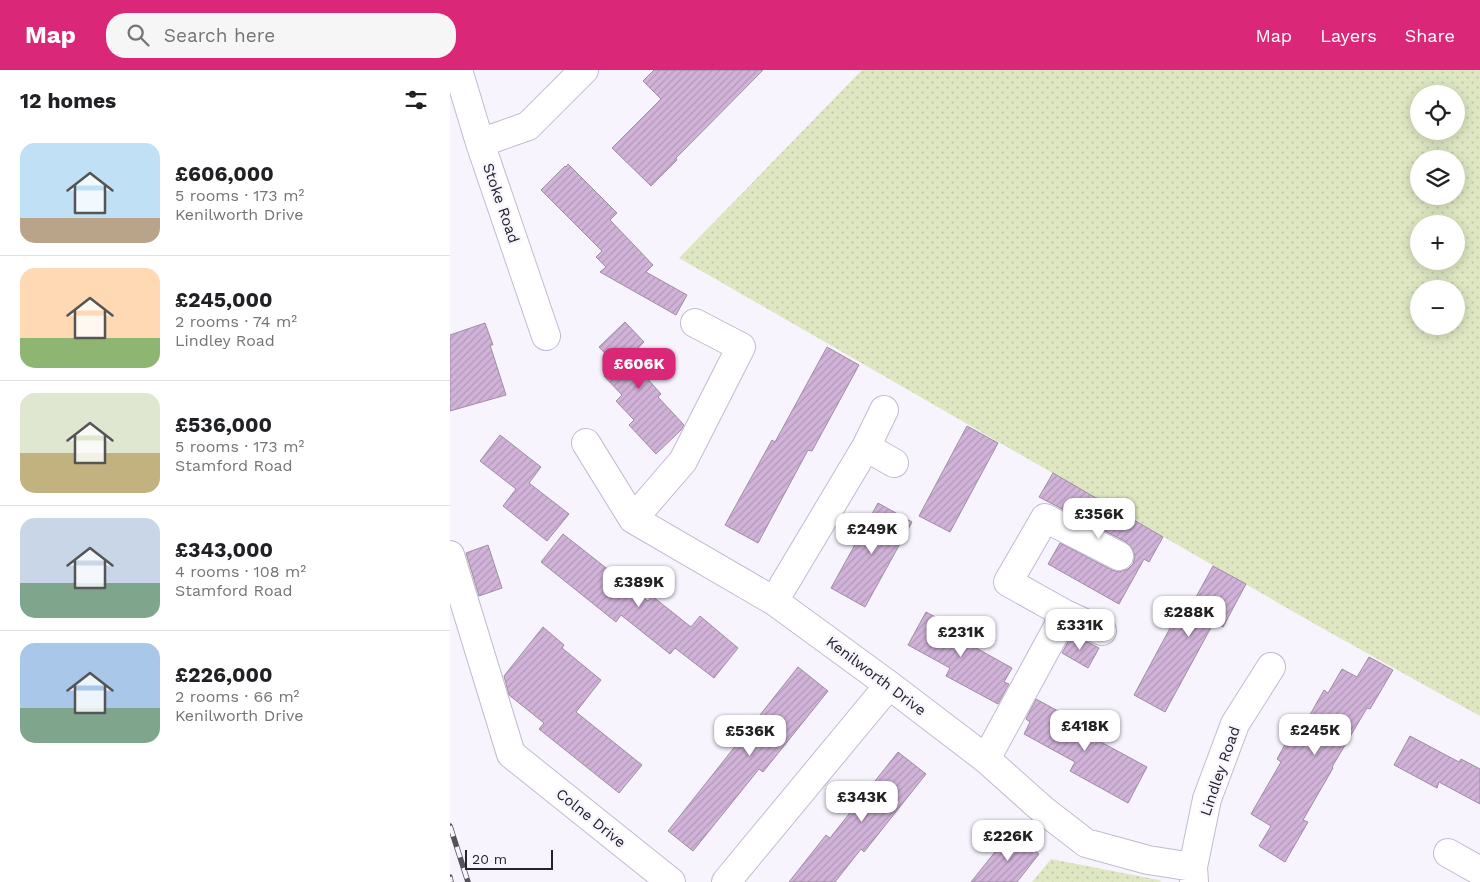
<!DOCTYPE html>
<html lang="en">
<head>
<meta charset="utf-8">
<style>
  :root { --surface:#fff; --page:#f6f6f6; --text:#202124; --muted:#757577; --line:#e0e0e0; --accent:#db2777 }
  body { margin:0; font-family:"Work Sans",sans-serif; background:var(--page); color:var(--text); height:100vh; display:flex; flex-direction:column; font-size:19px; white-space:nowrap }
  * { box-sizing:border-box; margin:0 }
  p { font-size:16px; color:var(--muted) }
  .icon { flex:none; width:28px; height:28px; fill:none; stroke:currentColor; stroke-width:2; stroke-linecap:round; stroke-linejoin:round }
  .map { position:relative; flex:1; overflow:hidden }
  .panel { display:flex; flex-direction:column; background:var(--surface); width:450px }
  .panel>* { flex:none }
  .controls { position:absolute; left:960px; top:15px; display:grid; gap:10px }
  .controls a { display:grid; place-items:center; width:55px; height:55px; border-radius:50%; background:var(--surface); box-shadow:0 2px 12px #0003; font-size:25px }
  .scale { position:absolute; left:15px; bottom:12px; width:88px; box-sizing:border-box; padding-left:5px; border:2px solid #24222a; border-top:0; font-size:14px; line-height:18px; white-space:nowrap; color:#24222a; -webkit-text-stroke:4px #f7f4fe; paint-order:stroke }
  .price { position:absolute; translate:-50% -42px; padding:0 11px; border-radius:10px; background:#fff; color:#222; font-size:16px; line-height:32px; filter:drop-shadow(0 1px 2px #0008) }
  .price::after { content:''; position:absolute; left:50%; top:30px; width:15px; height:11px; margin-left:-8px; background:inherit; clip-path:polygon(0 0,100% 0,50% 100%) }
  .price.selected { background:var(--accent); color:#fff }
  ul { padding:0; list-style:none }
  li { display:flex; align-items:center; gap:15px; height:125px; padding:0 20px }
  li+li { border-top:1px solid var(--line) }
  li span { display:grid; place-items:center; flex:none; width:140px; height:100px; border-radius:15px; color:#555 }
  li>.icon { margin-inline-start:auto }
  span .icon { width:60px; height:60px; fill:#fffc; stroke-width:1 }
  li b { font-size:21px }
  h2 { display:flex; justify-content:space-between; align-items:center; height:60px; padding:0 20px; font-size:21px }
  header { display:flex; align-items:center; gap:30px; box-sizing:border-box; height:70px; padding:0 25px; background:var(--accent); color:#fff }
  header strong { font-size:24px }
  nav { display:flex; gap:28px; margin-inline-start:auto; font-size:18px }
  .search { width:350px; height:45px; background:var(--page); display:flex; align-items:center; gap:12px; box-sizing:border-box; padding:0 18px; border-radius:20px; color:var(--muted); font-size:19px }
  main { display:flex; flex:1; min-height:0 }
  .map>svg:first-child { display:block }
  .grass { fill:url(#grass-dots); fill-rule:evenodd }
  .building { fill:url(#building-hatch); stroke:#9e8ea2 }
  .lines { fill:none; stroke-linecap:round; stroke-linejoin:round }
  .minor-casing { stroke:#c2bad2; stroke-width:30 }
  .minor { stroke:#fff; stroke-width:28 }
  .rail-casing { stroke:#535159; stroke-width:5.5 }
  .rail { stroke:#f7f4fe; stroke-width:4; stroke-dasharray:11; stroke-linecap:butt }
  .labels { text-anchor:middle; stroke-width:4.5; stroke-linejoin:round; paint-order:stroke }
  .street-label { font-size:15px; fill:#24222a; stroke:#f7f4fe }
</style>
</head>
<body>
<header>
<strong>Map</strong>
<div class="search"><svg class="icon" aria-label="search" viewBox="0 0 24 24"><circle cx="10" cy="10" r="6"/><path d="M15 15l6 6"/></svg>Search here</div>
<nav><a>Map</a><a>Layers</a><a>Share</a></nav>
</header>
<main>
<section class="panel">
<h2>12 homes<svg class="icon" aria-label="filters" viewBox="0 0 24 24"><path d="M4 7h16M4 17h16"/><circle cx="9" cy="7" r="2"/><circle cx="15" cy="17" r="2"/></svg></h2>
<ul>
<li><span style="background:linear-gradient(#bfe0f5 75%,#b9a48a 0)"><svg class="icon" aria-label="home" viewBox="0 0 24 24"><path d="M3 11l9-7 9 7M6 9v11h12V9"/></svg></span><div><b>£606,000</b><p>5 rooms · 173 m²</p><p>Kenilworth Drive</p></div></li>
<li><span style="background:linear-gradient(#ffd9b3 70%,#8fb573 0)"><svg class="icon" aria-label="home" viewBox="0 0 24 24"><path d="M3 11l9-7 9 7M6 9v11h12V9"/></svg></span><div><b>£245,000</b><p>2 rooms · 74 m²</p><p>Lindley Road</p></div></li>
<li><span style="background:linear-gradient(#dfe7d0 60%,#c2b280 0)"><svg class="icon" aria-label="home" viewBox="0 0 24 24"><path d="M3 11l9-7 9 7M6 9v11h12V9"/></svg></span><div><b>£536,000</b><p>5 rooms · 173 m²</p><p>Stamford Road</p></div></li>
<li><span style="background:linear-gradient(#c9d6e8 65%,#7fa58c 0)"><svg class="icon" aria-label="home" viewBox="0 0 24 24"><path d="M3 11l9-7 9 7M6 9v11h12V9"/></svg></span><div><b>£343,000</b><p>4 rooms · 108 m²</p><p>Stamford Road</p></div></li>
<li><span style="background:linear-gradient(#a9c7e8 65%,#7fa58c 0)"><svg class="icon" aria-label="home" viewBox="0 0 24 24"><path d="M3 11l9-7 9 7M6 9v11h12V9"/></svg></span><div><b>£226,000</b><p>2 rooms · 66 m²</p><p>Kenilworth Drive</p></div></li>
</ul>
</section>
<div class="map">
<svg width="1030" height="812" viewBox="0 0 1030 812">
  <defs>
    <pattern id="grass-dots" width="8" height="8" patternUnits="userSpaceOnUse" patternTransform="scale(1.25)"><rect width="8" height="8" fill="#dee7c2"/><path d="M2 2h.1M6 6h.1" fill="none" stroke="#bec6a7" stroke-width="1.8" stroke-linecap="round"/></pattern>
    <pattern id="building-hatch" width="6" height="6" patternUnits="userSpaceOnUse" patternTransform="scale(1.25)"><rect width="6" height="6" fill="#d1b2d8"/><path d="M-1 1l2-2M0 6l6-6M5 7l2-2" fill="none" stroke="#b399ba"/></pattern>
  </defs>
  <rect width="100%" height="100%" fill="#f7f4fe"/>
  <path class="grass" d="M412 0H1030V646L870 557 229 188ZM969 24H1006V61H969ZM969 89H1006V126H969ZM969 154H1006V191H969ZM969 219H1006V256H969Z
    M601 789 709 810 711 812H582Z"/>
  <path class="building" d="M204 0H313L226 88 227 90 201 116 162 78 211 29 193 11Z
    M118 94 167 143 160 150 203 195 196 202 237 225 226 245 150 202 156 197 146 187 152 181 91 120 115 96 116 97Z
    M175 252 194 272 185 281 202 300 195 306 211 324 208 327 234 355 231 360 206 384 179 355 184 350 166 331 172 325 154 306 166 295 149 277Z
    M35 253 43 275H40L56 325 0 341V265Z
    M377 277 409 295 362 381 358 380 308 473 275 455 322 370 325 372Z
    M517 356 548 373 500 462 469 446Z
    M50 365 91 397 79 413 119 444 97 471 53 436 66 419 30 391Z
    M603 403 713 467 699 492 694 489 669 534 598 494 610 473 662 500 669 502 678 499 683 494 685 486 682 478 676 472 589 427Z
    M428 433 462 452 415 537 381 518Z
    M113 464 198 531 202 526 241 557 250 546 288 578 264 608 225 578 220 584 171 545 166 552 91 492Z
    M38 475 52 518 29 526 16 483Z
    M763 496 796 514 773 557 764 552 715 642 684 625 733 534 740 538Z
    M476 542 523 567 519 574 562 598 554 612 559 614 548 634 496 606 500 598 458 575Z
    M93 557 114 575 112 578 151 610 126 642 192 695 169 723 89 659 94 653 59 625 54 606Z
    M622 564 649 578 638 598 612 583Z
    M919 587 943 600 920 639 917 638 882 697 883 698 853 750 858 752 835 792 809 776 821 756 801 744 831 692 827 689 838 669 844 673 874 620 878 623 892 599 907 607Z
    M348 597 378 621 313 702 309 699 243 781 218 761Z
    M586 629 641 659 638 665 697 697 678 733 620 701 625 692 574 664 580 652 576 649Z
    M960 666 1009 692 1011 689 1030 699V734L989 712 987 718 944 695Z
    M448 682 476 704 414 782 411 779 385 812H339L376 765 380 768Z
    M561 762 589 784 567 812H521Z"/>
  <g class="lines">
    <g class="minor-casing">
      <path id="minor" d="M8 0 30 73 96 266
        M30 73 78 56 134 0
        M136 373 183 449 324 531 439 615 536 689 592 739 636 773 698 790 743 797
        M416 377 434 340
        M183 449 233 391 291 277 245 253
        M0 485 61 684 221 812
        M324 531 416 377 444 393
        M615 544 652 561
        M536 689 615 544 558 512 595 448 669 486
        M998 783 1030 801
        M276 812 439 615
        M744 812 743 797 757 729 785 654 821 597"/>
    </g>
    <use href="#minor" class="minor"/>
    <g class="rail-casing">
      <path id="rail" d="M0 756 18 812
        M0 807 1 812"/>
    </g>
    <use href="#rail" class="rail"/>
  </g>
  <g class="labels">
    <g class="street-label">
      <text transform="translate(51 133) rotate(71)" y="5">Stoke Road</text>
      <text transform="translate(426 606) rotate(37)" y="5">Kenilworth Drive</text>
      <text transform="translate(770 701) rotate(-71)" y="5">Lindley Road</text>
      <text transform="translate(141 748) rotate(39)" y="5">Colne Drive</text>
    </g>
  </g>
</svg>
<div class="controls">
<a><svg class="icon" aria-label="locate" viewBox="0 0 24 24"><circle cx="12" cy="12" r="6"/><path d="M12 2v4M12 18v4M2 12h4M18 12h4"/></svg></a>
<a><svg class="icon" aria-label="layers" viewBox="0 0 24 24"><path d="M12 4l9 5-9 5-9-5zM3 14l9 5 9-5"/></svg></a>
<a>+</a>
<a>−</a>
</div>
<div class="scale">20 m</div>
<b class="price selected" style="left:189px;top:320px">£606K</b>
<b class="price" style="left:649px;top:470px">£356K</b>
<b class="price" style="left:422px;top:485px">£249K</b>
<b class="price" style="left:189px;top:538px">£389K</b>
<b class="price" style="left:739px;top:568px">£288K</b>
<b class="price" style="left:630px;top:581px">£331K</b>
<b class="price" style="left:511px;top:588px">£231K</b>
<b class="price" style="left:635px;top:682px">£418K</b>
<b class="price" style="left:865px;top:686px">£245K</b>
<b class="price" style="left:300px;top:687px">£536K</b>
<b class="price" style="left:412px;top:753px">£343K</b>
<b class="price" style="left:558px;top:792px">£226K</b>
</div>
</main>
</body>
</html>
